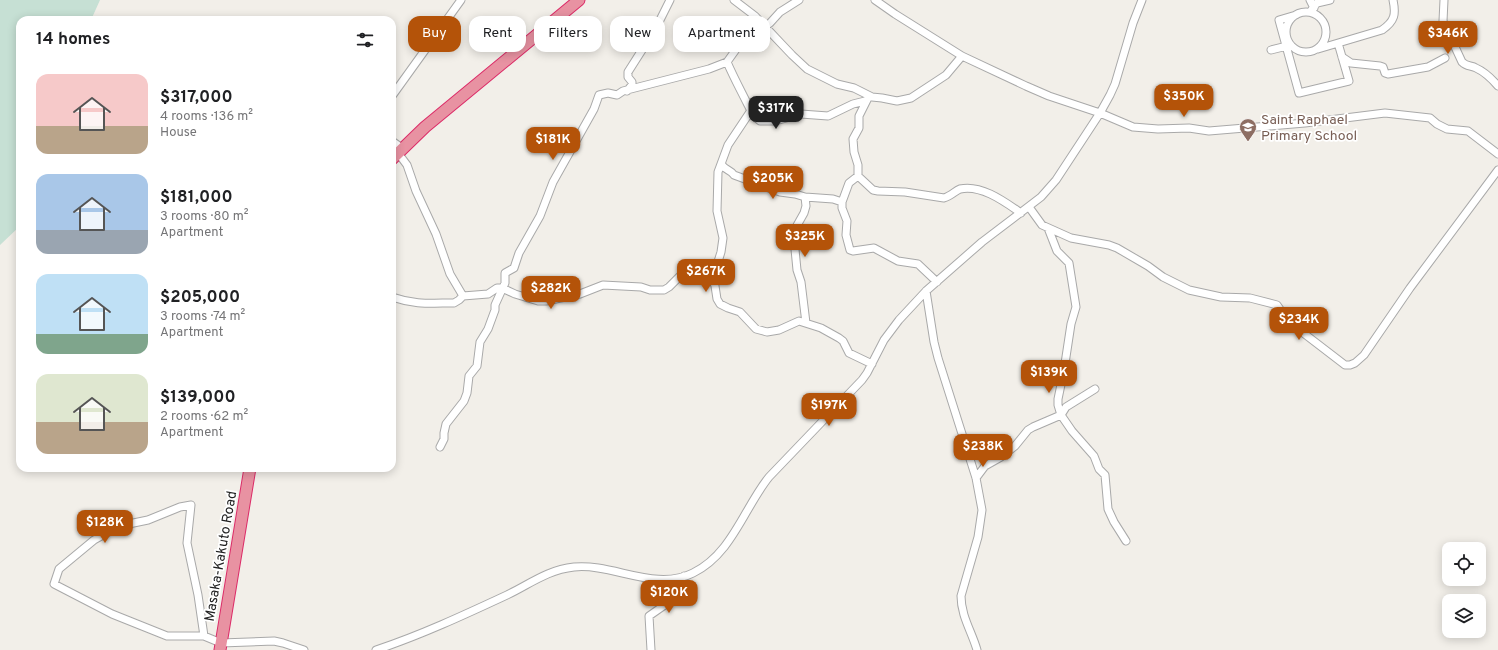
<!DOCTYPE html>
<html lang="en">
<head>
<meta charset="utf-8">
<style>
  :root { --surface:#fff; --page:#f6f6f6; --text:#202124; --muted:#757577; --accent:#b45309 }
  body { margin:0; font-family:Overpass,sans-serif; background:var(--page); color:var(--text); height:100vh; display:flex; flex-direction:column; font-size:15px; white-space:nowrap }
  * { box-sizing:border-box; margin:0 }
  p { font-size:13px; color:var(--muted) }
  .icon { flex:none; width:22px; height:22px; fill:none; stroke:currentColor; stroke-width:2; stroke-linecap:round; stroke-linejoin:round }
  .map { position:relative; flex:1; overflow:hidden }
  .drawer { position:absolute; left:16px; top:16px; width:380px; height:456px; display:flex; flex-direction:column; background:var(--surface); border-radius:12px; box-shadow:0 2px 10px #0003 }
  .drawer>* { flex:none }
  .top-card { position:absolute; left:408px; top:16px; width:380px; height:36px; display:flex; gap:8px }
  .buttons { position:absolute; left:1442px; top:542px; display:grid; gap:8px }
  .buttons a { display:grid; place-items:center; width:44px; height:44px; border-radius:8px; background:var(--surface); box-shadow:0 2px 10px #0003; font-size:20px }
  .price { position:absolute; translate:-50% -34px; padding:0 9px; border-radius:8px; background:var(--accent); color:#fff; font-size:13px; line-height:26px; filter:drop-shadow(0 1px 2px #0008) }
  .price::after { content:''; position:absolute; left:50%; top:24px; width:12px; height:9px; margin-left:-6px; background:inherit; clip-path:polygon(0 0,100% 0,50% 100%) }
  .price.active { background:#222; color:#fff }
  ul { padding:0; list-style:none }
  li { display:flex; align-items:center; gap:12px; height:100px; padding:0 20px }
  li span { display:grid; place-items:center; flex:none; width:112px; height:80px; border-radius:12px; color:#555 }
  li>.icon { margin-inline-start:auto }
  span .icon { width:48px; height:48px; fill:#fffc; stroke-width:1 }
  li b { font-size:17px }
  h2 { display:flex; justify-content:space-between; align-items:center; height:48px; padding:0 20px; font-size:17px }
  .pill { padding:0 14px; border-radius:12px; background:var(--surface); box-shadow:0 2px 10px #0003; font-size:14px; line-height:36px }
  .pill.active { background:var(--accent); color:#fff }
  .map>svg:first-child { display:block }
  .wetland { fill:#c6e0d4 }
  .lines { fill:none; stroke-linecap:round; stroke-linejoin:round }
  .minor-casing { stroke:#a9a9a9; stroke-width:9 }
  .highway-casing { stroke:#dc2a67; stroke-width:13 }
  .minor { stroke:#fff; stroke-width:7 }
  .highway { stroke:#e892a2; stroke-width:11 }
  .labels { text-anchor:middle; stroke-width:3.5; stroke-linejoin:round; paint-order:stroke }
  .education-label { font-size:14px; fill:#785e54; stroke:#fff; text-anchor:start }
  .street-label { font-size:14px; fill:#222; stroke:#fff }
</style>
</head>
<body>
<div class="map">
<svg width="1498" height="650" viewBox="0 0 1498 650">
  <rect width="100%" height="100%" fill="#f2efe9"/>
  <path class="wetland" d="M0 0H100L91 20H20V226L0 245Z"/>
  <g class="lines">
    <g class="minor-casing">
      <path id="minor" d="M734 0 755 16 792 55 807 69 837 84 854 88 872 97 882 98 897 101 911 98 946 75 962 56
        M875 0 895 14 962 56 1026 86 1049 96 1100 113 1133 127 1158 129 1189 128 1209 131 1305 123 1385 113 1430 118 1437 124 1447 129 1468 131 1498 154
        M1310 0 1314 8
        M1444 0 1443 21 1462 62C1467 67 1471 65 1476 68 1485 72 1492 79 1498 86
        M1310 12 1317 3 1330 0
        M1286 32a20 20 0 1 1 40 0a20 20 0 1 1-40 0Z
        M1296 15 1279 20 1299 93 1349 81 1338 43
        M1318 49 1382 30C1395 21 1396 14 1393 0
        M1271 50 1291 45
        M1342 57 1351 63 1380 66 1383 67 1385 73 1388 74 1428 67 1445 58
        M727 62C733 76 740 89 747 103 752 112 751 114 760 121H775L801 114 828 116 853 104 865 101
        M627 91 632 85V82L628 77V72L656 28 670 0
        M392 96 461 0
        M869 96 859 116V128L853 139 854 152 858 165V176L873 190 878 191 905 192 944 198C951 196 955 191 960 189 981 184 1005 202 1021 213
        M750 112 728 145 718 172 717 211 723 238 721 252 716 268 711 271V275L715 286 717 299 720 304 728 308 740 312 756 329 767 332 779 330 799 321 821 328 839 338 843 341 849 353 872 364
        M392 141 402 148
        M398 153 407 165 416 191 436 234 450 274 463 296
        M722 165C725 170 731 170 734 175L780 192 795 194 805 197 833 199 842 202
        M858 176 849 183 842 202V208L847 221 846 235 850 250 853 251 874 248 898 261 918 264 937 282
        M805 197 806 206 804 213 795 229 794 239 797 270 801 282 806 323
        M1029 207 1042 225 1071 238 1109 245 1117 248 1148 266 1163 277 1189 290 1221 297 1250 298 1277 305 1289 322 1345 365H1350L1355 363 1364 355 1410 288 1498 170
        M1048 228 1057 251 1069 263 1076 307 1071 324 1064 370 1058 399V405L1061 415 1072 431 1094 456 1099 469 1105 475 1108 509 1114 522 1126 541
        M926 291 934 342 938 358 976 478 982 510 978 537 961 596C961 616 972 632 977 650
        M392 297C415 305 431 303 454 303L459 300 463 296 488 294 497 288H502L515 294 538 301H546L580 294 603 285 641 287 650 290H664L669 287 686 270 689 268H694L711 275
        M440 447 444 439V433L446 424 464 401 467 393 469 376 477 366 480 342 488 329 495 310V305L505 283V273L514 268 519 253 540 216 553 182 594 109 599 95 608 93 617 95 623 91 709 69 727 62 737 48 770 23 780 12 799 0
        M976 478 985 466 1001 457 1015 446 1028 430 1033 427 1061 415 1066 407 1095 389
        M204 636 198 595 187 543 191 505 180 507 148 520 119 526 94 540 59 569 54 584 112 614 167 636H204L221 643 274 641 283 643 304 650
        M376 650C421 635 464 615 507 595 530 584 547 570 574 567 613 563 655 592 693 573 732 554 744 508 769 477L862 380 867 373 884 340 899 320 926 291 982 242 1041 197 1056 180 1100 113 1110 95 1115 84 1133 23 1142 0
        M651 650 649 616 669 602 684 576"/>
    </g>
    <g class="highway-casing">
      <path id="highway" d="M392 159 425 127 579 0
        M220 650 250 468"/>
    </g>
    <use href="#minor" class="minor"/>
    <use href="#highway" class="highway"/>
  </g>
  <defs>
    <g id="school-pin" transform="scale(0.9)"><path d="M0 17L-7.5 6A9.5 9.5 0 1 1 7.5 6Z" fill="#8d6e63" stroke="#fff"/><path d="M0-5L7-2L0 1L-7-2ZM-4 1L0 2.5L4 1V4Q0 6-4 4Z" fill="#fff"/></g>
  </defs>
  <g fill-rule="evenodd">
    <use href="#school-pin" x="1248" y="127"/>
  </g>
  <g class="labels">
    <g class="education-label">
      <text x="1261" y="124">Saint Raphael<tspan x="1261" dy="16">Primary School</tspan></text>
    </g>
    <g class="street-label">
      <text transform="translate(220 556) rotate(-80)" y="5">Masaka-Kakuto Road</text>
    </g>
  </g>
</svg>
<div class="buttons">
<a><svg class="icon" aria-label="locate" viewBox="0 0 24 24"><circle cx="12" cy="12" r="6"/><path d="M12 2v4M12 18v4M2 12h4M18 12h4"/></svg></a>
<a><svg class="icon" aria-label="layers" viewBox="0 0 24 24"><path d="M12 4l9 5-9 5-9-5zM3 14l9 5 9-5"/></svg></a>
</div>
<b class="price" style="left:1448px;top:55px">$346K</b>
<b class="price" style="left:1184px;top:118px">$350K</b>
<b class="price active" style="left:776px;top:130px">$317K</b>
<b class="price" style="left:553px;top:161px">$181K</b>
<b class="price" style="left:773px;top:200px">$205K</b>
<b class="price" style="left:805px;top:258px">$325K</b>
<b class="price" style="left:706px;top:293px">$267K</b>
<b class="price" style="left:551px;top:310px">$282K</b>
<b class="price" style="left:1299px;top:341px">$234K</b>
<b class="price" style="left:1049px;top:394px">$139K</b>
<b class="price" style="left:829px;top:427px">$197K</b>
<b class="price" style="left:983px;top:468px">$238K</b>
<b class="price" style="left:105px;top:544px">$128K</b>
<b class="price" style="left:669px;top:614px">$120K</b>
<div class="top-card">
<a class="pill active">Buy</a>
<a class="pill">Rent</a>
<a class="pill">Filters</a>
<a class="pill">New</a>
<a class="pill">Apartment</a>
</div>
<section class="drawer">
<h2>14 homes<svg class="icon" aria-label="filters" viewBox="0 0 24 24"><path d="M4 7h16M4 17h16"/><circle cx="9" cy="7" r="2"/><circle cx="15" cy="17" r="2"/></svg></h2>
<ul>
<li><span style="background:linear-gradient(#f6c9c9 65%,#b9a48a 0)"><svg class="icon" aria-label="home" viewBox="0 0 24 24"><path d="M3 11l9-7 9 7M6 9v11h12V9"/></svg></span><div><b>$317,000</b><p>4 rooms · 136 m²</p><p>House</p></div></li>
<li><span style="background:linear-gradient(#a9c7e8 70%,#9aa5b1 0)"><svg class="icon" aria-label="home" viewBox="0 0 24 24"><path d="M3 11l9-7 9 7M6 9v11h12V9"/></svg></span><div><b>$181,000</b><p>3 rooms · 80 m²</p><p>Apartment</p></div></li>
<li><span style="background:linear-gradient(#bfe0f5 75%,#7fa58c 0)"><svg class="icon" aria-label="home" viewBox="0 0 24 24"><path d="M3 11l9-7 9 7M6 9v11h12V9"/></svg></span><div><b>$205,000</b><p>3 rooms · 74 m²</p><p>Apartment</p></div></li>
<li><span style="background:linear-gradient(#dfe7d0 60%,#b9a48a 0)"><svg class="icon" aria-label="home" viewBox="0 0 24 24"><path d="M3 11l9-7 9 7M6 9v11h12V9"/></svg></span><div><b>$139,000</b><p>2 rooms · 62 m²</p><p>Apartment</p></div></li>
</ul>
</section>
</div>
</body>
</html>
